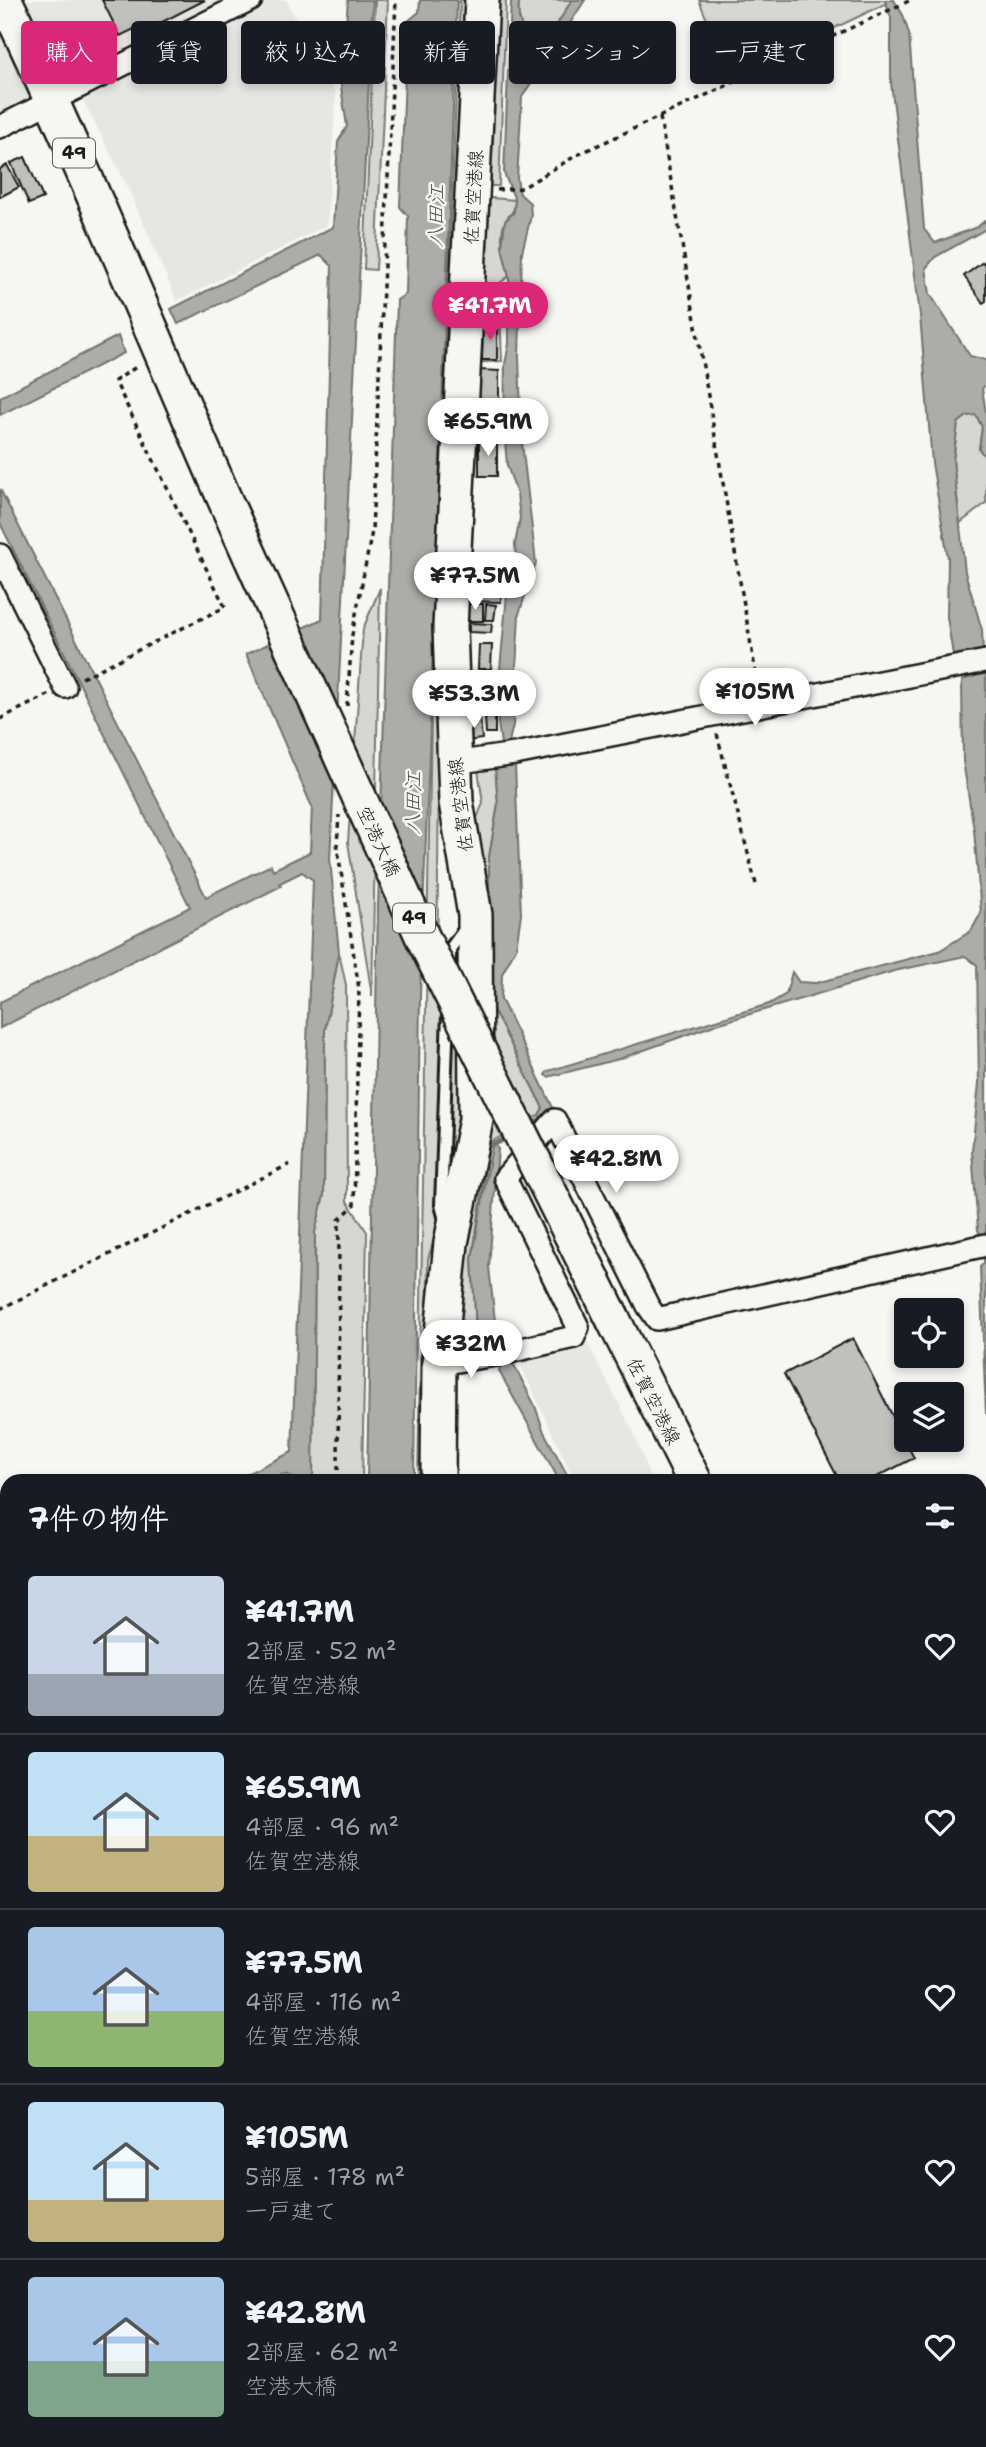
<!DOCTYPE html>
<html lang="ja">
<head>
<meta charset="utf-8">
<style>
  :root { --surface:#171b24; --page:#242831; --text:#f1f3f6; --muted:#9ea1a6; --line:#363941; --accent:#db2777 }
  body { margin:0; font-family:"Shantell Sans","Klee One",sans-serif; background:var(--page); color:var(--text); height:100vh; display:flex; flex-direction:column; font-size:26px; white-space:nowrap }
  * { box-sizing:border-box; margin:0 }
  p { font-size:23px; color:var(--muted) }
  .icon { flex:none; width:38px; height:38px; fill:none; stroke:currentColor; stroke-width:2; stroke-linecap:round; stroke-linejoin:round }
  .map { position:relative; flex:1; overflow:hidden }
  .panel { position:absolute; left:0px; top:1474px; width:987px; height:975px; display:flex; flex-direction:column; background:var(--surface); border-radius:21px 21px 0 0; box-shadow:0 4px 10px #0003 }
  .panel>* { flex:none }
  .hud { position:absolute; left:21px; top:21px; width:945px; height:63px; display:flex; gap:14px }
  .buttons { position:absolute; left:894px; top:1298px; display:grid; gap:14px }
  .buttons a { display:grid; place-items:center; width:70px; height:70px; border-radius:7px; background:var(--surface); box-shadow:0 4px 10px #0003; font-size:35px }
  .price { position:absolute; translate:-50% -60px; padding:0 16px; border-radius:24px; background:#fff; color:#222; font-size:23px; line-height:46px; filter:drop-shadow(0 2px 4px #0008) }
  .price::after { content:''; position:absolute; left:50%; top:42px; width:21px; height:16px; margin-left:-10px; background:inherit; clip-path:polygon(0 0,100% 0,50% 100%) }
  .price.active { background:var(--accent); color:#fff }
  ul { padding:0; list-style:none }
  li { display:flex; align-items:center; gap:21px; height:175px; padding:0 28px }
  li+li { border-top:2px solid var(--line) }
  li span { display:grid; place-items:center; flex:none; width:196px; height:140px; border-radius:7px; color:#555 }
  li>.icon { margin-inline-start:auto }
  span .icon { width:84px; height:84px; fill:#fffc; stroke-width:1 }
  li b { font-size:30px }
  h2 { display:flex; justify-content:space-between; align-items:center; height:84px; padding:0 28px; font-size:30px }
  .tag { padding:0 24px; border-radius:7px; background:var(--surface); box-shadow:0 4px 10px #0003; font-size:24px; line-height:63px }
  .tag.active { background:var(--accent); color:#fff }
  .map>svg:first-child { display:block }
  .built { fill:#e6e6e2 }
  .green { fill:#d6d6d2; stroke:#797977; stroke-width:2 }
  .water { fill:#acaca9; stroke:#727271; stroke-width:2 }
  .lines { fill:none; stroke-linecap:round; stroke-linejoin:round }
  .stream { stroke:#727271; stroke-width:5 }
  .building { fill:#c0c0bd; stroke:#1c1c1c; stroke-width:2 }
  .service-casing { stroke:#1c1c1c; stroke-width:16 }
  .minor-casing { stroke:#1c1c1c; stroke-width:26 }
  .primary-casing { stroke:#1c1c1c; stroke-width:38 }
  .path { stroke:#1c1c1c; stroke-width:3.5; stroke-dasharray:5 5; stroke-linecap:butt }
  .service { stroke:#f6f6f2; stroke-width:10 }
  .minor { stroke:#f6f6f2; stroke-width:21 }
  .primary { stroke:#f6f6f2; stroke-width:33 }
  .primary-bridge-casing { stroke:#1c1c1c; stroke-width:38; stroke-linecap:butt }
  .primary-bridge { stroke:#f6f6f2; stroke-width:33 }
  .labels { text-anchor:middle; stroke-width:5; stroke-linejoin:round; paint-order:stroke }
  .shield { fill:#f6f6f2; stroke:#5d5d5c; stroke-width:2 }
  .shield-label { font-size:18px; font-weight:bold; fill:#1c1c1c }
  .street-label { font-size:19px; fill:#1c1c1c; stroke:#f6f6f2 }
  .water-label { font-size:21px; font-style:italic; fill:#565654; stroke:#f6f6f2 }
</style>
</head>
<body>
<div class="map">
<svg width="986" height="2447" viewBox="0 0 986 2447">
  <rect width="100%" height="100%" fill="#f6f6f2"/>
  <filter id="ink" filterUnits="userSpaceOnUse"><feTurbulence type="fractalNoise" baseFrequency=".0143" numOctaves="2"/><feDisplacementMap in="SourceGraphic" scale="14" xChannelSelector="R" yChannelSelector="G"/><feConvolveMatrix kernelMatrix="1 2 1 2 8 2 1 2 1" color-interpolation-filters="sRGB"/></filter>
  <g filter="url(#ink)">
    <path class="built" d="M0 0H286L336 94 327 225 177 301 129 190 84 102 77 75 0 120Z
      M587 1342 634 1433 651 1480H574L517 1357Z"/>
    <path class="green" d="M375 0H388L376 270 364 269Z
      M460 0H472L440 655 437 986 463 1051 458 1162 428 1259 427 1480H418L432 655Z
      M490 0H506L499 186H483Z
      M520 0H572L547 41 535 45C523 33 515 17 520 0Z
      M699 0H885L887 3 730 78Z
      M480 197 515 200C514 214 512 210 506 220 497 235 505 260 509 276L499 284 502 361 473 363Z
      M976 414 982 427 979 449 986 458V503L960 523 953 460 958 423 967 416Z
      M380 588 372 996 348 842 363 629Z
      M495 766 498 804 489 857 491 903 473 828 483 803 478 770Z
      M339 953 346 985 347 1201 367 1232 362 1480H313L315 1232 324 1195 325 1030Z
      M489 1001 543 1108 539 1115 493 1141 489 1148 472 1259 477 1347 453 1345Z"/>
    <path class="water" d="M348 0H373L330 859 339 953 325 1030 324 1195 315 1232 313 1480H292V1477L284 1474 270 1480H234L292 1452 313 880 302 872 280 883 281 886 0 1028V1002L190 907 0 523V489L206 897 271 865 273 870 310 852 312 807 246 654 322 619 332 266 321 255 178 324 171 309 333 227 338 142 347 126 341 87Z
      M420 0H457L420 996 414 1480H367L378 906 397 300 406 294 408 216 400 207 407 22 419 12Z
      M511 0H520C515 17 523 33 535 45L547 41 572 0H585L522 97 517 179 520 194 530 203 531 216 522 252 519 357 522 443 536 563 519 614 513 725 508 746 515 765 521 914 516 948 502 974 501 999 557 1116 543 1123 539 1115 543 1108 489 1001V857L498 804 495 766 502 751 498 723V690L507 594 517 570 515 544 520 518 517 494 507 465 504 428 505 364 509 344V276L502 247 505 221 514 212 515 200 504 173Z
      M885 0H894L903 15 909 34 924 229 935 243 977 227 986 220V229L935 257 926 268 930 294 970 356 986 360V384L982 389 986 412V458L979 449 982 427 976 415 967 416 958 423 953 460 965 572 982 630 983 654 969 657 953 655 947 617 948 558 932 463 920 315 891 83V18Z
      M118 336 124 353 0 415V397Z
      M986 673V1414L980 1267 984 1263V1244L978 1230 972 1151 979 1083 977 965 965 956 894 971 717 1024 619 1059 548 1077 545 1075 548 1071 769 1004 786 994 792 972 799 982 816 983 939 951 971 931 981 913 974 830 963 761 962 680Z
      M493 1141 498 1149 489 1267 496 1330 535 1406 544 1432 570 1480H559L499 1371 502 1359 477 1347 472 1259Z"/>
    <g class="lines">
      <path class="stream" d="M528 1126 541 1119
        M495 1144 511 1136"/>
    </g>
    <path class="building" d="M102 0H205L137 35 134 29 120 36Z
      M25 157 43 198 29 204 11 163Z
      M7 165 19 187 0 197V169Z
      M983 262 986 266V301L983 303 964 276Z
      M483 324H497V360H482Z
      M479 370 499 371V403H478Z
      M497 440V476H479V441Z
      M467 589 501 591V602L466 601Z
      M467 604H483V621H468Z
      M486 604 496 605 494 620H485Z
      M469 623 492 624 491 633 469 632Z
      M479 645H492L491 669H478Z
      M475 673H495V687L475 688Z
      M476 692 477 711 462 712 461 694Z
      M485 716H495V733H486Z
      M480 718 482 739 467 741 466 720Z
      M853 1338 914 1458 871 1480H839L784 1374Z
      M436 2441H474L472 2447H435Z"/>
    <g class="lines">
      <g class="service-casing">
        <path id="service" d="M450 969V949L466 927
          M445 1220 441 1205 448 1013"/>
      </g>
      <g class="minor-casing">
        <path id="minor" d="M0 127 251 0
          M0 555 65 687
          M454 763 515 754 986 661
          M439 1364 496 1355 574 1337 578 1327 505 1178 555 1120 648 1306 657 1319 986 1245
          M980 1910 986 1907
          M0 2077 7 2094
          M154 2441 157 2447
          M1 2447 13 2441
          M315 2447V2441"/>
      </g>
      <g class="primary-casing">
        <path id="primary" d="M5 0C84 167 154 338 228 507
          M614 1321 694 1480
          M438 1480 439 1364 451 1243 476 1120 475 915 456 802 450 627 482 0
          M980 1591 986 1588
          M0 1898 7 1895
          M980 2058 986 2070
          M418 2447V2441"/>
      </g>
      <path class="path" d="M660 117 758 686
        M497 190 522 188 577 155 911 0
        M82 678 225 607 115 381 139 365
        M347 706 352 635 372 531 396 0
        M0 719 50 694
        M717 734 757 888
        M0 1309 290 1164
        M338 1480 339 1220 354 1205 359 989 337 845 339 815
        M532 2447 540 2441"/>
      <use href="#service" class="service"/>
      <use href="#minor" class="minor"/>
      <use href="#primary" class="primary"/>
      <g class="primary-bridge-casing">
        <path id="primary-bridge" d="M228 507 423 938 614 1321"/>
      </g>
      <use href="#primary-bridge" class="primary-bridge"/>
    </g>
  </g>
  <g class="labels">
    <g class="shield">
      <rect x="53" y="138.5" width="42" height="29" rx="5"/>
      <rect x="393" y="903.5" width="42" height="29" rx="5"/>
    </g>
    <g class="shield-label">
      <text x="74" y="159">49</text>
      <text x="414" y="924">49</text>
    </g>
    <g class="street-label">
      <text transform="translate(473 197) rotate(-87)" y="7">佐賀空港線</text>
      <text transform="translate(460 805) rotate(-97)" y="7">佐賀空港線</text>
      <text transform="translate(379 841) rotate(65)" y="7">空港大橋</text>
      <text transform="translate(654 1401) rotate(63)" y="7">佐賀空港線</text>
    </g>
    <g class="water-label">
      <text transform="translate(436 216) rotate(-88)" y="7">八田江</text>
      <text transform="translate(413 803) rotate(-88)" y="7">八田江</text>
    </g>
  </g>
</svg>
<div class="buttons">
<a><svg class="icon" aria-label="locate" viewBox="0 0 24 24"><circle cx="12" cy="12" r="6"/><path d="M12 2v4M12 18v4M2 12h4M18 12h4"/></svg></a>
<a><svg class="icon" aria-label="layers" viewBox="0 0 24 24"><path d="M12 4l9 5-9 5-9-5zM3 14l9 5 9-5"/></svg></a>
</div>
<b class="price active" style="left:490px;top:342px">¥41.7M</b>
<b class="price" style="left:488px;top:458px">¥65.9M</b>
<b class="price" style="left:475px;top:612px">¥77.5M</b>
<b class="price" style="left:755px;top:728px">¥105M</b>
<b class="price" style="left:474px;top:730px">¥53.3M</b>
<b class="price" style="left:616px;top:1195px">¥42.8M</b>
<b class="price" style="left:471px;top:1380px">¥32M</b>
<div class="hud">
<a class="tag active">購入</a>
<a class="tag">賃貸</a>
<a class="tag">絞り込み</a>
<a class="tag">新着</a>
<a class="tag">マンション</a>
<a class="tag">一戸建て</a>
</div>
<section class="panel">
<h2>7件の物件<svg class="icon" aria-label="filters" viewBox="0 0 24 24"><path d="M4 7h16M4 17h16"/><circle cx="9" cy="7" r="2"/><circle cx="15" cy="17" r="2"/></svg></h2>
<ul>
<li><span style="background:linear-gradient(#c9d6e8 70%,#9aa5b1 0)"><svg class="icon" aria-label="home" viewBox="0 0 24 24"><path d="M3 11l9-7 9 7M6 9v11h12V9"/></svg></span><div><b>¥41.7M</b><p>2部屋 · 52 m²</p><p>佐賀空港線</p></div><svg class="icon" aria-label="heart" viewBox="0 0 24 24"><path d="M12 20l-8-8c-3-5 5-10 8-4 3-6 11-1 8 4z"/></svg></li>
<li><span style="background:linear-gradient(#bfe0f5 60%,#c2b280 0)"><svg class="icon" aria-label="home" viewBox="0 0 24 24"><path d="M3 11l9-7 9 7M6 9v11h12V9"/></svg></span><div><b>¥65.9M</b><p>4部屋 · 96 m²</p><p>佐賀空港線</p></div><svg class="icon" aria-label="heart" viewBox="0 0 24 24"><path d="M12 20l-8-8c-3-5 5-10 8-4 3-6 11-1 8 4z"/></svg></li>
<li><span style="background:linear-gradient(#a9c7e8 60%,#8fb573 0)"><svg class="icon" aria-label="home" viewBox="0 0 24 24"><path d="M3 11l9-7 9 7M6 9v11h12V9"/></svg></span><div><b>¥77.5M</b><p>4部屋 · 116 m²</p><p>佐賀空港線</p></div><svg class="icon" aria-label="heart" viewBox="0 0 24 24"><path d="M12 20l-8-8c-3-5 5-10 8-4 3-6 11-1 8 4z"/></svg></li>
<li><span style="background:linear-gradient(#bfe0f5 70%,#c2b280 0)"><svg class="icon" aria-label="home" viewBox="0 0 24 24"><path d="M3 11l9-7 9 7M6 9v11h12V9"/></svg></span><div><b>¥105M</b><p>5部屋 · 178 m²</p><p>一戸建て</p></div><svg class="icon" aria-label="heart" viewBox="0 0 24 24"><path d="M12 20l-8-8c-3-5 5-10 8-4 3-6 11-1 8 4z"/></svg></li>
<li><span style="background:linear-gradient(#a9c7e8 60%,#7fa58c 0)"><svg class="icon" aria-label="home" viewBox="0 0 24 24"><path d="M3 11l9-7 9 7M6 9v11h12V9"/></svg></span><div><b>¥42.8M</b><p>2部屋 · 62 m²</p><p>空港大橋</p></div><svg class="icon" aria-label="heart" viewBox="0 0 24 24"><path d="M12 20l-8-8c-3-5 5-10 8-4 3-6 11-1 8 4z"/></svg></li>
</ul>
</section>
</div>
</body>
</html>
